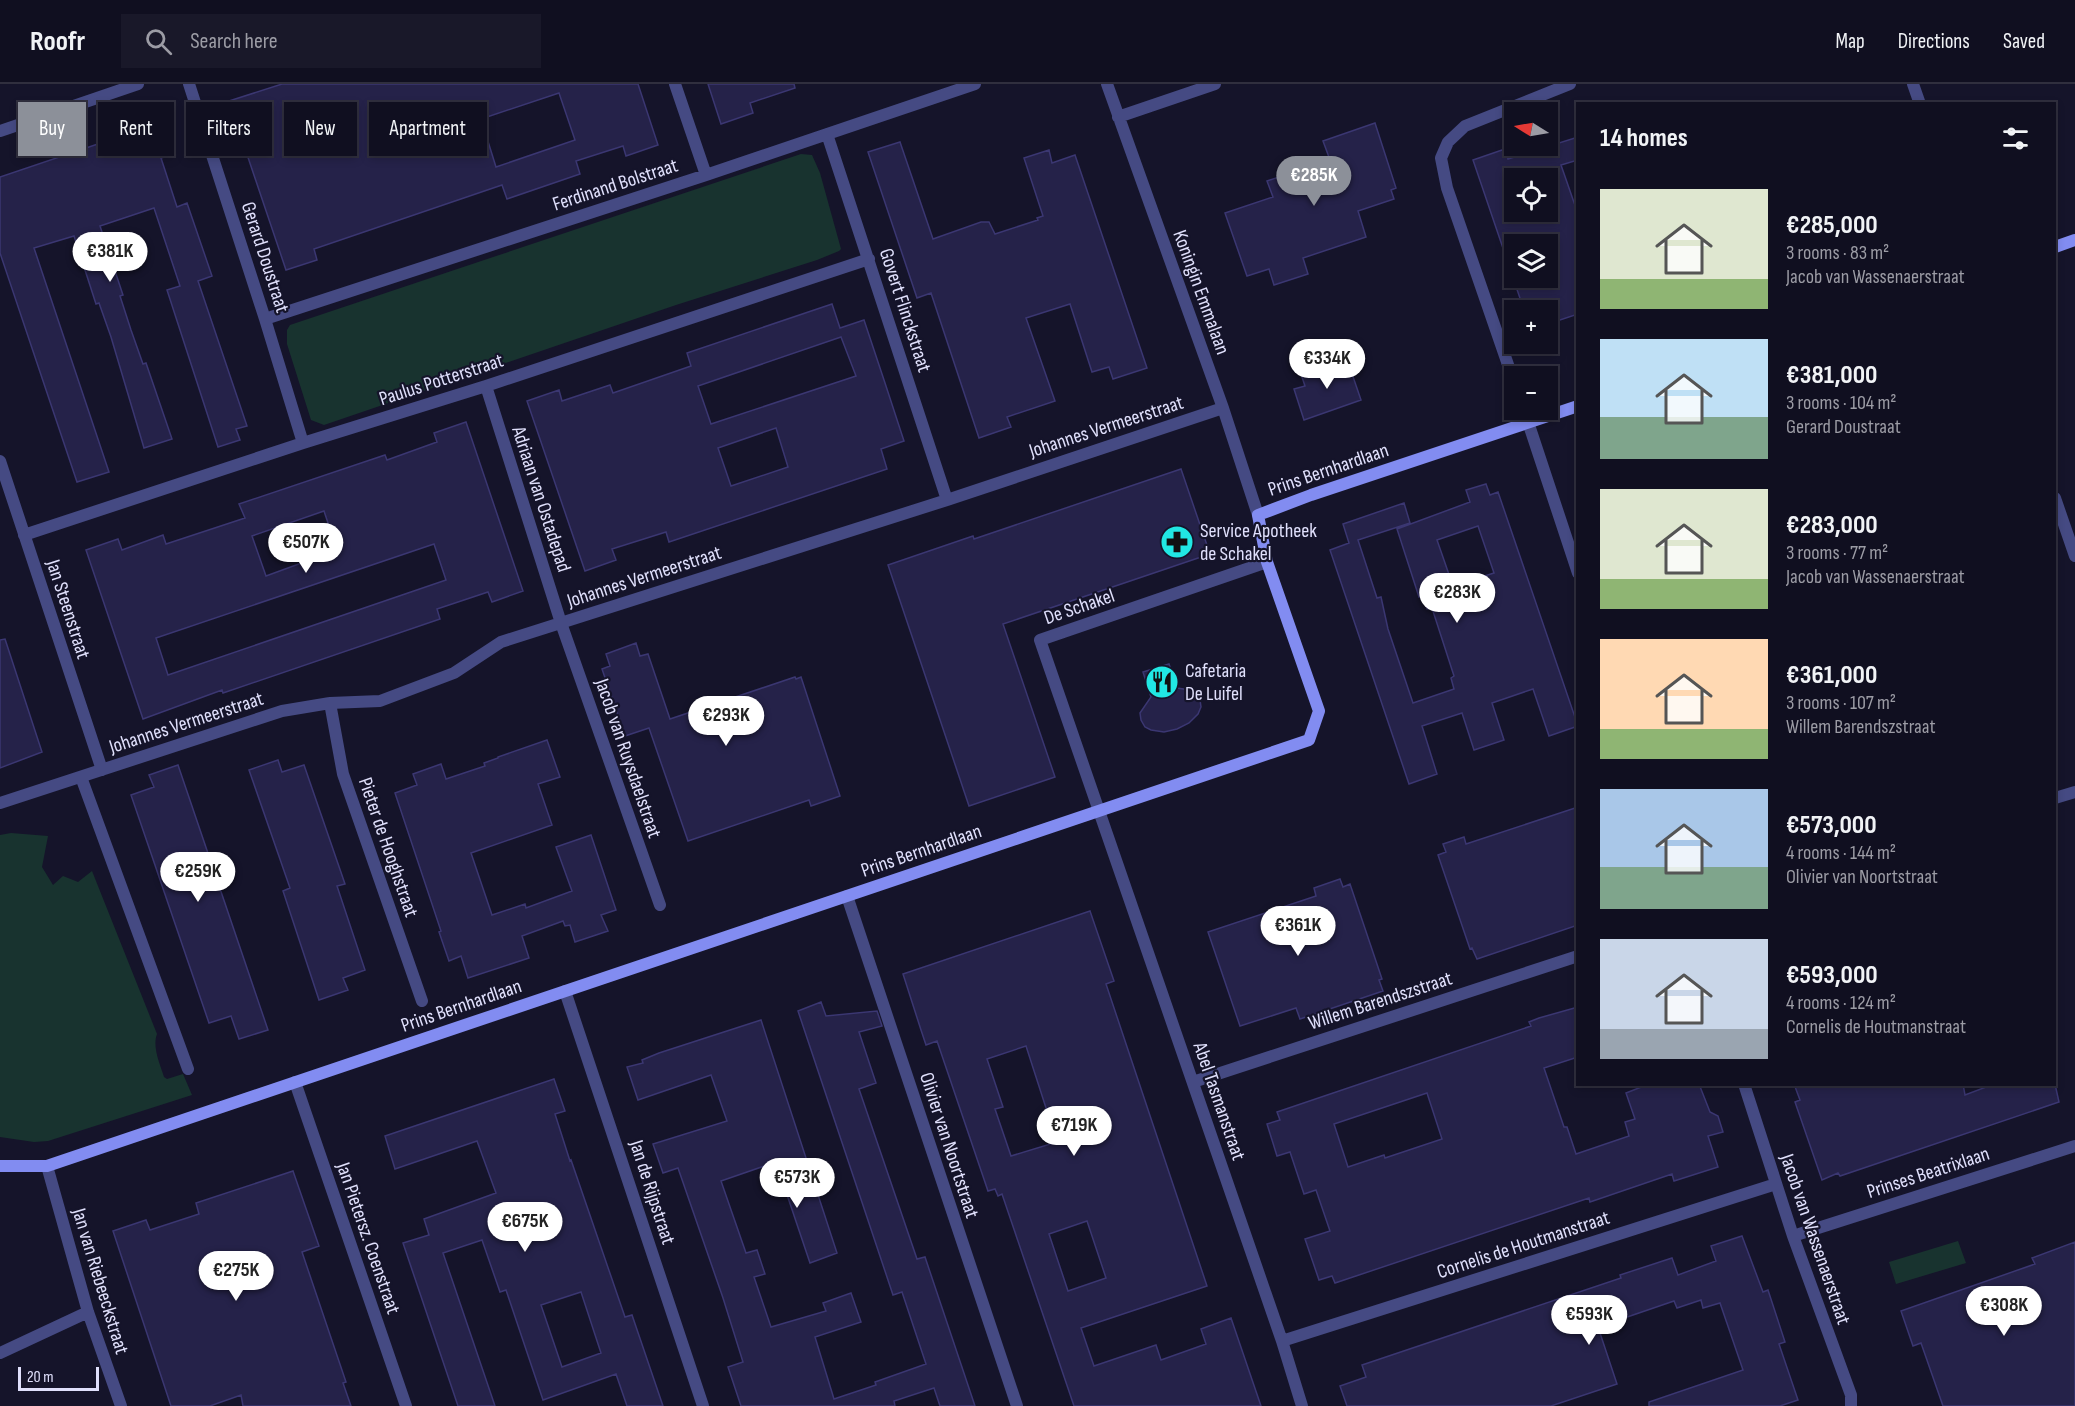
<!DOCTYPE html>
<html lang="en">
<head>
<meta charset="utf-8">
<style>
  :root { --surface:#100f20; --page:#191829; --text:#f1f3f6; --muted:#9c9ca5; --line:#302f3e; --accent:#8c9099 }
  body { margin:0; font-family:"Sofia Sans Condensed",sans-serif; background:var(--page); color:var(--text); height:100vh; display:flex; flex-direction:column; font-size:22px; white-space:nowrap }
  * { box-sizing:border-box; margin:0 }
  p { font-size:20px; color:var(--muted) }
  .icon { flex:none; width:33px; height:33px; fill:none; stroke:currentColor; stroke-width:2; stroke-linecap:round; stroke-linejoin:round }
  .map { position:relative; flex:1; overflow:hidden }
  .sheet { position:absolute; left:1576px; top:18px; width:480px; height:984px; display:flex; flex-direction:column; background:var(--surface); border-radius:0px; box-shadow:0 3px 9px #0003,0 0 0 2px var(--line) }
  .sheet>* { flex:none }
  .hud { position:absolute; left:18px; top:18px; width:570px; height:54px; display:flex; gap:12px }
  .needle { width:39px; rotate:281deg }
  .tools { position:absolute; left:1504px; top:18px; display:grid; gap:12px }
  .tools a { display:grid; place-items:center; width:54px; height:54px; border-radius:0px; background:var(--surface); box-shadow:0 3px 9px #0003,0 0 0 2px var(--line); font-size:30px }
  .scale { position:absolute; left:18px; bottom:15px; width:81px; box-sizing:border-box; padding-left:6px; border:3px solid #e0e0fc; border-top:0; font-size:16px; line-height:21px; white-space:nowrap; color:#e0e0fc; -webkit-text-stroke:4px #15142a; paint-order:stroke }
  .price { position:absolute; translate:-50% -51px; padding:0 14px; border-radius:21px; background:#fff; color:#222; font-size:20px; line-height:39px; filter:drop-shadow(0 2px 3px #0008) }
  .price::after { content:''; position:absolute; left:50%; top:36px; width:18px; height:14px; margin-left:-9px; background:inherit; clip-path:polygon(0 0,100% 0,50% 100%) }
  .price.current { background:var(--accent); color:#fff }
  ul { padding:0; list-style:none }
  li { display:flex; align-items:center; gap:18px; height:150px; padding:0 24px }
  li span { display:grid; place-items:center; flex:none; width:168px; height:120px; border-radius:0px; color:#555 }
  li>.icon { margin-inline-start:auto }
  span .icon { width:72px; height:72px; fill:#fffc; stroke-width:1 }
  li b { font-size:26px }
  h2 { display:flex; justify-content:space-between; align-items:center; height:72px; padding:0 24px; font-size:26px }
  .tag { padding:0 21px; border-radius:0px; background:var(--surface); box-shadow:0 3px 9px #0003,0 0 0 2px var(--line); font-size:21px; line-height:54px }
  .tag.current { background:var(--accent); color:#fff }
  header { display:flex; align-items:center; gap:36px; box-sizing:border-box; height:84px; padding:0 30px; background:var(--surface); border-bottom:2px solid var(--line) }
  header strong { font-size:28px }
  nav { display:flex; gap:33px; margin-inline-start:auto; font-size:21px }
  .search { width:420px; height:54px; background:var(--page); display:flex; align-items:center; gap:15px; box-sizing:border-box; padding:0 21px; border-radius:0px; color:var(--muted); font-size:22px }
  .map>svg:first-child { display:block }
  .green { fill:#18332f }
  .building { fill:#252249; stroke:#3b3772; stroke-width:1.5; fill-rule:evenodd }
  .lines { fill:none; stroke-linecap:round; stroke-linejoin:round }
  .street { stroke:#454a83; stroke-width:12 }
  .secondary { stroke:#828cf1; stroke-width:12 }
  .labels { text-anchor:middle; stroke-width:4.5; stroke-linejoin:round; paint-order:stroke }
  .street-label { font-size:20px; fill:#e0e0fc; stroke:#15142a }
  .poi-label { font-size:20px; fill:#e0e0fc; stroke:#15142a; text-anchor:start }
</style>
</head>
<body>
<header>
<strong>Roofr</strong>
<div class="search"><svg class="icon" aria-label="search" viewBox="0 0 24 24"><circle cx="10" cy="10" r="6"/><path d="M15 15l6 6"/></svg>Search here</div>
<nav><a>Map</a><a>Directions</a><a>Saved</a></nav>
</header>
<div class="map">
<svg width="2075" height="1322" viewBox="0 0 2075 1322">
  <rect width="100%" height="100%" fill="#15142a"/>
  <path class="green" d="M801 70 812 71 820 89 841 165 839 167 817 176 676 221 324 341 311 336 287 260V246L290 241Z
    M11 749 48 752 42 783 53 801 63 792 78 798 92 787 157 950C152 963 160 980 164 993L167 995 183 990 192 1011 48 1057 34 1058 0 1053V751Z
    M1958 1157 1966 1179 1896 1200 1889 1178Z"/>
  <path class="building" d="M282 0H638L658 61 626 72 623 62 576 77 580 90 507 115 502 101 314 165 317 176 286 186 229 17ZM559 9 575 56 496 83 481 35Z
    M708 0H794L795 4 750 19 753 29 721 40Z
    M160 39 171 71 161 74 177 123 187 119 212 192 198 197 247 342 236 345 240 356 218 363 167 206 180 202 154 124 100 142 123 211 120 212 131 246 143 280 146 279 172 355 144 364 111 253 99 219 96 220 74 152 34 164 109 388 77 398 0 169V93Z
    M1375 39 1396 104 1391 106 1394 115 1358 127 1366 153 1303 174 1308 190 1274 201 1269 185 1247 192 1225 129 1273 113 1267 97 1330 76 1323 57Z
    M1578 53V76L1561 81 1578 130V230L1548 240V226H1524L1473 76 1505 65 1508 75ZM1515 94H1548V128H1515ZM1515 160H1548V194H1515Z
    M900 58 933 155 981 138H989L995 150 1038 136 1037 134 1043 132 1024 74 1049 66 1052 79 1075 71 1147 284 1113 295 1109 283 1092 288 1070 220 1026 234 1055 317 1007 333 1011 343 979 354 931 209 917 214 868 68Z
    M832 220 840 244 864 236 885 299 904 357 881 365 887 385 669 458 666 448 612 465 616 476 585 487 527 317 559 306 562 317 610 301 613 309 691 282 687 269ZM841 253 856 292 711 340 698 302ZM776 344 788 383 731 402 718 364Z
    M1347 275 1361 316 1304 336 1294 305 1305 302 1301 290Z
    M466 338 523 507 492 518 488 508 437 525 440 535 223 609 222 606 143 635 86 466 118 455 122 466 163 451 166 460 245 434 239 420 385 371 387 376 437 358 434 349ZM324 427 337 466 266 492 252 452ZM434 460 446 496 168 591 156 554Z
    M1181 385 1210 470 1003 540 1055 693 969 722 888 481 973 452 974 455Z
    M1486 400 1490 411 1498 408 1578 642 1549 652 1533 605 1492 619 1504 656 1474 666 1462 629 1422 642 1437 690 1409 700 1330 466 1349 459 1343 440 1404 419 1410 439 1358 456 1377 514 1381 513 1388 545 1413 619 1454 605 1451 594 1454 592 1432 524 1427 525 1423 512 1419 513 1397 445 1470 418 1466 406ZM1478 442 1494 489 1453 502 1437 456Z
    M5 555 42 668 0 684V556Z
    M636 559 640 572 648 570 670 635 795 593 796 595 801 593 840 712 811 722 809 716 688 757 649 644 625 652 602 585 610 582 606 570Z
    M1169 580 1177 604 1190 606 1197 610 1200 616 1201 623 1198 630 1189 639 1177 645 1164 648 1151 646 1145 643 1141 636 1140 629 1151 613 1143 588Z
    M547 656 560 693 538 700 552 741 471 769 492 831 525 820 526 824 572 807 556 763 591 751 616 826 601 831 608 847 575 858 570 841 565 842 563 837 522 852 529 874 468 894 461 872 449 877 439 848 441 847 395 709 417 701 413 690 441 680 446 695 485 682 484 679 498 674V673Z
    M278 676 282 688 304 681 345 800 337 802 365 886 343 894 348 906 319 916 283 807 290 804 249 686Z
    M178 681 268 946 239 955 231 932 209 939 131 711 154 703 149 691Z
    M1578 723V841L1477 875 1472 864 1470 865 1438 771 1446 768 1443 760 1464 753 1466 760Z
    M1340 795 1343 803 1350 800 1382 895 1379 896 1383 907 1300 935 1296 924 1240 942 1208 848 1316 812 1314 804Z
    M1090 827 1114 897 1106 900 1207 1202 1081 1244 1094 1282 1156 1261 1161 1276 1206 1260 1201 1245 1231 1234 1261 1322H1074L1002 1110 998 1112 995 1105 988 1107 937 957 926 961 921 946 903 890ZM1026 962 1057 1058 1011 1072 995 1025 1003 1023 987 975ZM1087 1137 1106 1194 1068 1207 1049 1150Z
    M821 918 826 932 877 927 882 942 859 948 876 999 859 1005 917 1175 925 1173 975 1322H940L934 1304 894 1317 895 1322H741L728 1283 743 1278 723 1214 678 1084 663 1089 653 1060 727 1037 711 991 638 1016 627 983 643 979 642 976 659 969 761 936 837 1169 810 1179 776 1078 721 1097 746 1169 757 1166 765 1190 754 1193 771 1243 826 1227 823 1219 851 1209 861 1238 815 1253 834 1315 876 1301 875 1298 926 1280 902 1208 893 1211 798 927Z
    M1578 923V973L1544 984 1564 1043H1567L1576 1070 1629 1052 1625 1038 1635 1035 1626 1009 1649 1000H1699L1710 1028 1718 1032 1723 1048 1708 1052 1718 1083 1674 1097 1672 1090 1590 1118 1589 1114 1335 1199 1332 1192 1319 1196 1305 1155 1330 1147 1316 1106 1304 1110 1290 1068 1277 1072 1267 1040 1280 1036 1277 1028 1531 942 1529 938 1539 934ZM1427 1009 1442 1055 1385 1074 1384 1071 1348 1083 1334 1040Z
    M554 995 565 1027 555 1030 570 1077 571 1076 625 1233 632 1231 663 1322H627L616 1290 543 1316 506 1206 500 1208 482 1156 443 1169 495 1322H458L403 1159 429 1151 424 1135 496 1109 477 1057 395 1085 385 1052ZM581 1208 601 1269 562 1283 541 1221Z
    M1794 1000H1963L1965 1011 1994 1000H2055L2059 1018 1840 1092 1838 1089 1822 1096 1795 1018 1800 1016Z
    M293 1087 319 1162 302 1168 346 1298 343 1299 351 1322H243L241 1311 210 1322H171L113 1147 146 1136 150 1146 199 1130 196 1119Z
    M1742 1152 1763 1208 1768 1206 1785 1258 1779 1260 1798 1316 1780 1322H1649V1318L1743 1286 1720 1219 1703 1224 1701 1216 1677 1224 1674 1217 1598 1243 1617 1300 1551 1322H1347L1340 1302 1366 1293 1362 1281 1621 1194 1620 1191 1672 1174 1678 1191 1716 1177 1711 1162Z
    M2075 1158V1322H1943L1921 1259 1913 1262 1901 1227 2035 1180 2032 1174Z"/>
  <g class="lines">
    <path class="street" d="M189 0 265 235 303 359
      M675 0 706 91
      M1107 0 1223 324 1258 431
      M1913 0 1920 20
      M1118 33 1215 0
      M0 47 138 0
      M827 50 947 416
      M265 235 706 91 975 0
      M1515 301 1447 104 1441 74 1448 58 1465 42 1570 0
      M486 302 561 539 660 821
      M1524 326 1578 489
      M0 377 102 686
      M2055 414 2075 472
      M24 451 303 359 486 302 869 175
      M1267 478 1040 556 1282 1257 1302 1322
      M330 619 343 690 422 917
      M81 693 188 985
      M2055 714 2075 708
      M0 719 282 627 330 619 380 617 454 589 501 558 947 416 1223 324
      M847 812 1017 1322
      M565 907 703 1322
      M295 998 406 1322
      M1193 998 1578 872
      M1744 1000 1793 1152 1851 1311V1322
      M47 1082 88 1228 121 1322
      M1793 1152 2075 1062
      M1282 1257 1776 1100
      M0 1269 88 1228"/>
    <path class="secondary" d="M2055 163 2075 156
      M0 1082H47L1309 656 1319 627 1267 478 1258 431 1311 411 1578 322"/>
  </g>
  <defs>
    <g id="pharmacy-disc" transform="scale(1.725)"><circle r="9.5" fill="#21e7e3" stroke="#15142a"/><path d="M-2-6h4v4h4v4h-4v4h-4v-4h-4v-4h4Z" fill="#111"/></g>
    <g id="restaurant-disc" transform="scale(1.725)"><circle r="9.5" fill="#21e7e3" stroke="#15142a"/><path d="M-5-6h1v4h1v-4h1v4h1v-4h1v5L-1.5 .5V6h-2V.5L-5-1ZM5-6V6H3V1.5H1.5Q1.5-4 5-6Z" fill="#111"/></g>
  </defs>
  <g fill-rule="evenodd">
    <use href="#pharmacy-disc" x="1177" y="458"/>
    <use href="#restaurant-disc" x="1162" y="598"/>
  </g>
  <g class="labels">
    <g class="street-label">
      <text transform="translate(615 100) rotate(-18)" y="7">Ferdinand Bolstraat</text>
      <text transform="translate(266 173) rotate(72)" y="7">Gerard Doustraat</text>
      <text transform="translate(1202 208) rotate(70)" y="7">Koningin Emmalaan</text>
      <text transform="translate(906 226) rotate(72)" y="7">Govert Flinckstraat</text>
      <text transform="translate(441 295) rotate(-18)" y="7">Paulus Potterstraat</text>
      <text transform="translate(1106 342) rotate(-18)" y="7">Johannes Vermeerstraat</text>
      <text transform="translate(1328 385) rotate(-19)" y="7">Prins Bernhardlaan</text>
      <text transform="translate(542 415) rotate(72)" y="7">Adriaan van Ostadepad</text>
      <text transform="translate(644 492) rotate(-18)" y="7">Johannes Vermeerstraat</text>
      <text transform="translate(1079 522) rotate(-19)" y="7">De Schakel</text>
      <text transform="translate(69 525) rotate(72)" y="7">Jan Steenstraat</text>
      <text transform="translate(186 638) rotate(-18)" y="7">Johannes Vermeerstraat</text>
      <text transform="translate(629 674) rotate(71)" y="7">Jacob van Ruysdaelstraat</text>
      <text transform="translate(389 763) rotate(71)" y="7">Pieter de Hooghstraat</text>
      <text transform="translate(921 766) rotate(-19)" y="7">Prins Bernhardlaan</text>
      <text transform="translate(1380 916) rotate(-18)" y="7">Willem Barendszstraat</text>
      <text transform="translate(461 921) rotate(-19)" y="7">Prins Bernhardlaan</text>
      <text transform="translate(1220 1017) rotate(71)" y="7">Abel Tasmanstraat</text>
      <text transform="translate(950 1061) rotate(72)" y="7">Olivier van Noortstraat</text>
      <text transform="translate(1928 1088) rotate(-18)" y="7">Prinses Beatrixlaan</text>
      <text transform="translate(653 1108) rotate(72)" y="7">Jan de Rijpstraat</text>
      <text transform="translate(369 1154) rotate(71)" y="7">Jan Pietersz. Coenstraat</text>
      <text transform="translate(1816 1155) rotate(71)" y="7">Jacob van Wassenaerstraat</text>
      <text transform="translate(1523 1160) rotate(-18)" y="7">Cornelis de Houtmanstraat</text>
      <text transform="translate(101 1197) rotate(73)" y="7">Jan van Riebeeckstraat</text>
    </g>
    <g class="poi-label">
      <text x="1200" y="453">Service Apotheek<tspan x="1200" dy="23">de Schakel</tspan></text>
      <text x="1185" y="593">Cafetaria<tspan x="1185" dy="23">De Luifel</tspan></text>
    </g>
  </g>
</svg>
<div class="tools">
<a><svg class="needle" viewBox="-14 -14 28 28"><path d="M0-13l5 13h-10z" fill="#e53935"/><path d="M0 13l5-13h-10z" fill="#9c9ca5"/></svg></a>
<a><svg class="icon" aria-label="locate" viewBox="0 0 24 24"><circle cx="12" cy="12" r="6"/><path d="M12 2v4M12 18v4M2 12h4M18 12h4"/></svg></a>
<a><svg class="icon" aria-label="layers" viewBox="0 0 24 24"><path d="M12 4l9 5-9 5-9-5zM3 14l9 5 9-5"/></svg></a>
<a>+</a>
<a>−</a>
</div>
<div class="scale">20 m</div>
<b class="price current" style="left:1314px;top:123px">€285K</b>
<b class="price" style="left:110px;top:199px">€381K</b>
<b class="price" style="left:1327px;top:306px">€334K</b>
<b class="price" style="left:306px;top:490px">€507K</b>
<b class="price" style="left:1457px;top:540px">€283K</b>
<b class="price" style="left:726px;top:663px">€293K</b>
<b class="price" style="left:198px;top:819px">€259K</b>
<b class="price" style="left:1298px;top:873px">€361K</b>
<b class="price" style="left:1074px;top:1073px">€719K</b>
<b class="price" style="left:797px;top:1125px">€573K</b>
<b class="price" style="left:525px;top:1169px">€675K</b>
<b class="price" style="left:236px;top:1218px">€275K</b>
<b class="price" style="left:2004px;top:1253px">€308K</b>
<b class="price" style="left:1589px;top:1262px">€593K</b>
<div class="hud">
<a class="tag current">Buy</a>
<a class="tag">Rent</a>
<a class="tag">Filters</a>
<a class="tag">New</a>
<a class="tag">Apartment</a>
</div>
<section class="sheet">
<h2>14 homes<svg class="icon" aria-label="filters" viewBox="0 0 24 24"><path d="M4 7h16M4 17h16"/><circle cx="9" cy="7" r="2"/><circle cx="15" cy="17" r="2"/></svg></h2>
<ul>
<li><span style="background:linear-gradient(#dfe7d0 75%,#8fb573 0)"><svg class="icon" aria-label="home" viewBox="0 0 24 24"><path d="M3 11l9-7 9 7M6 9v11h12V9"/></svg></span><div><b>€285,000</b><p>3 rooms · 83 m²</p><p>Jacob van Wassenaerstraat</p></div></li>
<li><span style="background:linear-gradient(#bfe0f5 65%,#7fa58c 0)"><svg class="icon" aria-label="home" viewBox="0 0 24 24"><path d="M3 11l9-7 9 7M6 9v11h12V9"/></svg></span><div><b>€381,000</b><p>3 rooms · 104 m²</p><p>Gerard Doustraat</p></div></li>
<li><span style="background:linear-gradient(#dfe7d0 75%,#8fb573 0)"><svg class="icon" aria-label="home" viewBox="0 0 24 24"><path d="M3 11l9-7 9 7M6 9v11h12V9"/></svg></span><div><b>€283,000</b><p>3 rooms · 77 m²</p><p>Jacob van Wassenaerstraat</p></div></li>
<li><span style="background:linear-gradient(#ffd9b3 75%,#8fb573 0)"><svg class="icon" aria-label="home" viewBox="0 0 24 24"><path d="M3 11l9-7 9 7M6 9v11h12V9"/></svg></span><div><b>€361,000</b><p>3 rooms · 107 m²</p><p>Willem Barendszstraat</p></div></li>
<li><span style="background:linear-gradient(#a9c7e8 65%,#7fa58c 0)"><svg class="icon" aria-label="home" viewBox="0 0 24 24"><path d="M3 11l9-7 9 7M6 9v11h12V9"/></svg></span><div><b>€573,000</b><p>4 rooms · 144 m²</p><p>Olivier van Noortstraat</p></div></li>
<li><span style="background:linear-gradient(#c9d6e8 75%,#9aa5b1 0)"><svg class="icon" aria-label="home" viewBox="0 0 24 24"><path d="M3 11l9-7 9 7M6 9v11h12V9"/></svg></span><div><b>€593,000</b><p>4 rooms · 124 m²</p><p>Cornelis de Houtmanstraat</p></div></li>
</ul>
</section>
</div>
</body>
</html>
